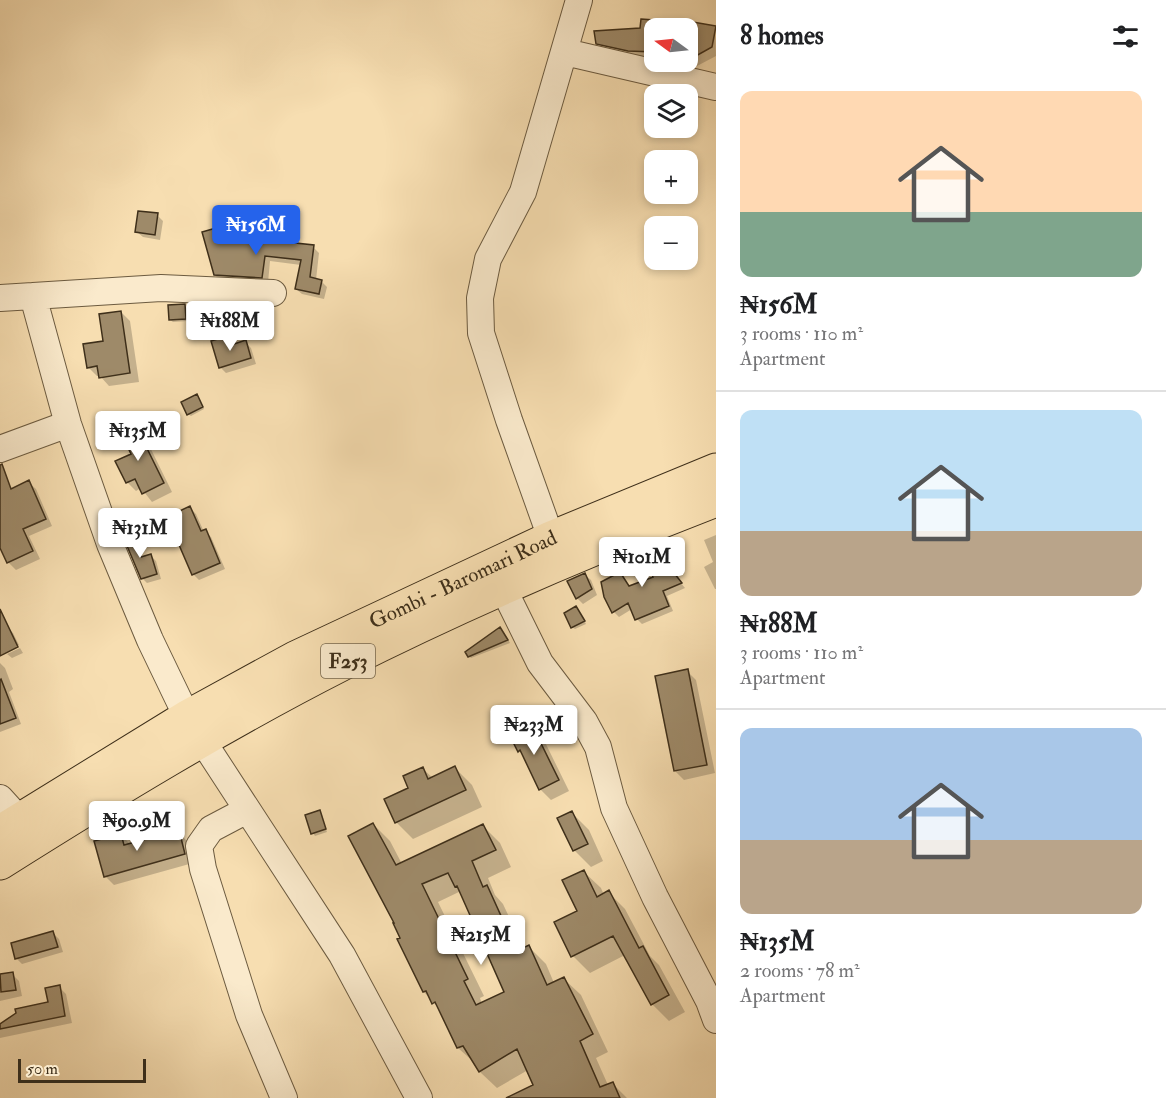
<!DOCTYPE html>
<html lang="en">
<head>
<meta charset="utf-8">
<style>
  :root { --surface:#fff; --page:#f2f2f2; --text:#202124; --muted:#757577; --line:#e0e0e0; --accent:#2563eb }
  body { margin:0; font-family:"IM FELL Double Pica",serif; background:var(--page); color:var(--text); height:100vh; display:flex; flex-direction:column; font-size:22px; white-space:nowrap }
  * { box-sizing:border-box; margin:0 }
  p { font-size:20px; color:var(--muted) }
  .icon { flex:none; width:33px; height:33px; fill:none; stroke:currentColor; stroke-width:2; stroke-linecap:round; stroke-linejoin:round }
  .map { position:relative; flex:1; overflow:hidden }
  .side { display:flex; flex-direction:column; background:var(--surface); width:450px }
  .side>* { flex:none }
  .needle { width:39px; rotate:285deg }
  .buttons { position:absolute; left:644px; top:18px; display:grid; gap:12px }
  .buttons a { display:grid; place-items:center; width:54px; height:54px; border-radius:12px; background:var(--surface); box-shadow:0 3px 9px #0003; font-size:30px }
  .scale { position:absolute; left:18px; bottom:15px; width:128px; box-sizing:border-box; padding-left:6px; border:3px solid #3e2f1a; border-top:0; font-size:16px; line-height:21px; white-space:nowrap; color:#3e2f1a; -webkit-text-stroke:4px #faeacc; paint-order:stroke }
  .price { position:absolute; translate:-50% -51px; padding:0 14px; border-radius:6px; background:#fff; color:#222; font-size:20px; line-height:39px; filter:drop-shadow(0 2px 3px #0008) }
  .price::after { content:''; position:absolute; left:50%; top:36px; width:18px; height:14px; margin-left:-9px; background:inherit; clip-path:polygon(0 0,100% 0,50% 100%) }
  .price.current { background:var(--accent); color:#fff }
  ul { padding:0; list-style:none }
  li { display:grid; align-content:center; gap:12px; height:318px; padding:0 24px }
  li+li { border-top:2px solid var(--line) }
  li span { display:grid; place-items:center; height:186px; border-radius:12px; color:#555 }
  li>.icon { margin-inline-start:auto }
  span .icon { width:108px; height:108px; fill:#fffc; stroke-width:1 }
  li b { font-size:26px }
  h2 { display:flex; justify-content:space-between; align-items:center; height:72px; padding:0 24px; font-size:26px }
  main { display:flex; flex:1; min-height:0 }
  .map>svg:first-child { display:block }
  .shadow { fill:#0003; fill-rule:evenodd }
  .building { fill:#9e8a69; stroke:#3e2f1a; stroke-width:1.5; fill-rule:evenodd }
  .lines { fill:none; stroke-linecap:round; stroke-linejoin:round }
  .minor-casing { stroke:#6c5b40; stroke-width:28 }
  .major-casing { stroke:#3e2f1a; stroke-width:35 }
  .minor { stroke:#faeacc; stroke-width:26 }
  .major { stroke:#f7deb1; stroke-width:33 }
  .labels { text-anchor:middle; stroke-width:4.5; stroke-linejoin:round; paint-order:stroke }
  .shield { fill:#faeacc; stroke:#76674f; stroke-width:1.5 }
  .shield-label { font-size:20px; font-weight:bold; fill:#3e2f1a }
  .street-label { font-size:21px; fill:#3e2f1a; stroke:#faeacc }
</style>
</head>
<body>
<main>
<div class="map">
<svg width="716" height="1098" viewBox="0 0 716 1098">
  <rect width="100%" height="100%" fill="#f7deb1"/>
  <filter id="stains"><feTurbulence type="fractalNoise" baseFrequency=".00333" numOctaves="4"/><feColorMatrix values="0 0 0 0 .2 0 0 0 0 .09 0 0 0 0 .02 0 0 0 .5 -.17"/></filter>
  <radialGradient id="worn" r=".72"><stop offset=".6" stop-color="#630" stop-opacity="0"/><stop offset="1" stop-color="#630" stop-opacity=".3"/></radialGradient>
  <path class="shadow" d="M642 20 679 22 715 27 716 56 697 66 682 64 679 62H687V28H654V59L636 58 604 50 597 43 642 29Z
    M157 215 163 221 160 240 143 237 137 232Z
    M223 228 226 231 267 236 272 242 313 247 319 253 316 280 321 281 327 287 324 299 302 294 296 289 301 265 270 261 268 283 221 281 215 275Z
    M184 306 187 308 188 321 173 322 170 320Z
    M121 312 130 321 139 382 109 386 100 376H97L88 367 105 342Z
    M228 337 234 345 245 342 251 348 256 364 226 373 220 367Z
    M199 399 204 409 191 416 188 414Z
    M135 426 144 435 172 492 152 502 141 488 136 491 127 482 133 454Z
    M28 482 36 489 52 526 29 536 40 559 16 570 9 563 0 545V485L9 486 12 490Z
    M190 508 196 514 204 532 205 531 211 537 225 569 199 580 193 574Z
    M129 533 134 538 143 558 151 556 156 561 161 579 147 583 142 578Z
    M716 535V589H715L704 567 713 562 704 540Z
    M659 556 685 588 667 596 673 611 642 624 637 619 632 609 619 617 614 612 606 597 620 574 630 587 656 578Z
    M585 575 591 580 597 595 583 604 577 598Z
    M578 610 586 624 575 629 572 627Z
    M7 627 13 633 19 645 6 651 0 640V631Z
    M503 631 510 643 471 658 469 656Z
    M20 648 23 653 12 658 7 654Z
    M0 663 5 668 13 689 9 692 21 724 0 732Z
    M687 671 696 680 715 773 684 780 675 771Z
    M531 725 542 736 569 791 551 800 540 789 524 756 519 751Z
    M455 768 472 785 482 807 413 839 396 822 410 789 423 769 433 778Z
    M319 812 327 832 315 836 313 833Z
    M572 813 589 830 603 861 591 867 574 850Z
    M373 824 390 841 402 864 483 826 500 843 511 867 488 878 495 895 503 904 524 949 529 947 546 964 554 983 564 979 581 995 608 1052 596 1058 608 1085 612 1083 627 1098H514L535 1085 528 1070 497 1088 480 1072 476 1064 458 1048 441 1011 424 992 402 938ZM461 891 506 992 482 1004 480 998 484 996 438 902Z
    M178 832 187 841 193 863 114 885 105 876 121 835 130 844Z
    M584 872 601 888 604 895 608 892 625 909 650 956 659 965 685 1012 669 1021 652 1004 625 955 590 973 573 956 556 923 579 912Z
    M53 933 59 939 63 952 22 964 16 958Z
    M12 974 19 981 22 996 0 1001V976Z
    M59 987 66 994 72 1023 0 1038V1025L50 1004Z"/>
  <path class="building" d="M641 19 654 20V52L628 51 596 44 594 31 640 28Z
    M687 21 716 26 712 47 687 61Z
    M138 211 158 213 155 235 135 232Z
    M223 226 224 230 267 235V240L314 245 310 277 322 280 319 294 295 289 301 260 265 256 262 278 214 275 202 232Z
    M185 304 186 319 169 320 168 305Z
    M121 311 130 373 99 378 97 366 87 368 83 344 103 341 99 314Z
    M228 336 231 345 246 340 251 358 219 368 211 341Z
    M197 394 203 407 187 415 181 402Z
    M135 424 164 483 142 494 135 479 126 483 115 461 131 454 120 431Z
    M2 464 11 489 29 480 46 519 23 529 33 551 7 563 0 548V465Z
    M190 506 201 531 206 529 220 563 192 575 167 517Z
    M129 531 141 557 151 554 157 574 141 579 122 534Z
    M655 549 682 583 663 591 669 606 635 620 628 603 612 613 604 597 601 582 620 572 629 586 653 577 640 554Z
    M585 573 592 589 576 599 567 581Z
    M576 606 585 621 571 628 564 613Z
    M0 609 18 647 0 656Z
    M500 627 508 640 468 657 465 652Z
    M688 669 707 765 674 771 655 676Z
    M1 679 16 718 0 724V680Z
    M531 723 559 780 539 790 520 750 518 752 509 734Z
    M455 766 466 790 395 823 384 799 408 788 403 776 423 767 428 779Z
    M320 810 326 829 311 834 305 815Z
    M572 811 588 844 573 851 557 818Z
    M373 823 396 865 483 824 496 850 472 861 483 887 487 885 517 951 529 945 547 985 564 977 593 1034 580 1041 600 1087 613 1082 620 1098H506L533 1085 517 1049 479 1072 463 1046 457 1048 435 1002 432 1004 426 991 423 992 397 939 400 938 393 923H394L348 836ZM448 873 455 887 457 886 504 992 476 1005 464 981 468 979 422 884Z
    M179 830 185 854 104 877 94 841 121 834 124 845Z
    M584 870 597 897 609 890 639 948 643 946 669 995 651 1005 613 936 571 957 554 922 577 911 562 880Z
    M53 931 58 947 15 959 11 943Z
    M13 972 16 990 1 992 0 974Z
    M60 985 65 1016 0 1029V1024L16 1013 15 1009 48 1002 45 988Z"/>
  <g class="lines">
    <g class="minor-casing">
      <path id="minor" d="M565 52 716 87
        M33 296 161 288 273 293
        M0 298 33 296 68 424 110 544 150 640 187 717 342 955 419 1098
        M0 449 68 424
        M551 538 509 420 481 333 480 298 488 259 523 192 579 0
        M503 588 540 663 584 721 598 747 614 808 655 897 709 1001 716 1020
        M0 798 20 820
        M247 810 211 829 199 846 203 869 249 1015 284 1098"/>
    </g>
    <g class="major-casing">
      <g id="major">
        <path id="s1" d="M0 832 187 717 295 658 551 538 716 470"/>
        <path d="M0 863C111 793 224 724 342 664 463 603 589 549 716 500"/>
      </g>
    </g>
    <use href="#minor" class="minor"/>
    <use href="#major" class="major"/>
  </g>
  <g class="labels">
    <rect class="shield" x="321" y="644" width="54" height="34" rx="4.5"/>
    <g class="shield-label">
      <text x="348" y="668">F253</text>
    </g>
    <g class="street-label">
      <text dy="7" stroke="none"><textPath href="#s1" startOffset="528">Gombi - Baromari Road</textPath></text>
    </g>
  </g>
  <rect width="100%" height="100%" filter="url(#stains)"/>
  <rect width="100%" height="100%" fill="url(#worn)"/>
</svg>
<div class="buttons">
<a><svg class="needle" viewBox="-14 -14 28 28"><path d="M0-13l5 13h-10z" fill="#e53935"/><path d="M0 13l5-13h-10z" fill="#757577"/></svg></a>
<a><svg class="icon" aria-label="layers" viewBox="0 0 24 24"><path d="M12 4l9 5-9 5-9-5zM3 14l9 5 9-5"/></svg></a>
<a>+</a>
<a>−</a>
</div>
<div class="scale">50 m</div>
<b class="price current" style="left:256px;top:256px">₦156M</b>
<b class="price" style="left:230px;top:352px">₦188M</b>
<b class="price" style="left:138px;top:462px">₦135M</b>
<b class="price" style="left:140px;top:559px">₦131M</b>
<b class="price" style="left:642px;top:588px">₦101M</b>
<b class="price" style="left:534px;top:756px">₦233M</b>
<b class="price" style="left:137px;top:852px">₦90.9M</b>
<b class="price" style="left:481px;top:966px">₦215M</b>
</div>
<section class="side">
<h2>8 homes<svg class="icon" aria-label="filters" viewBox="0 0 24 24"><path d="M4 7h16M4 17h16"/><circle cx="9" cy="7" r="2"/><circle cx="15" cy="17" r="2"/></svg></h2>
<ul>
<li><span style="background:linear-gradient(#ffd9b3 65%,#7fa58c 0)"><svg class="icon" aria-label="home" viewBox="0 0 24 24"><path d="M3 11l9-7 9 7M6 9v11h12V9"/></svg></span><div><b>₦156M</b><p>3 rooms · 110 m²</p><p>Apartment</p></div></li>
<li><span style="background:linear-gradient(#bfe0f5 65%,#b9a48a 0)"><svg class="icon" aria-label="home" viewBox="0 0 24 24"><path d="M3 11l9-7 9 7M6 9v11h12V9"/></svg></span><div><b>₦188M</b><p>3 rooms · 110 m²</p><p>Apartment</p></div></li>
<li><span style="background:linear-gradient(#a9c7e8 60%,#b9a48a 0)"><svg class="icon" aria-label="home" viewBox="0 0 24 24"><path d="M3 11l9-7 9 7M6 9v11h12V9"/></svg></span><div><b>₦135M</b><p>2 rooms · 78 m²</p><p>Apartment</p></div></li>
</ul>
</section>
</main>
</body>
</html>
